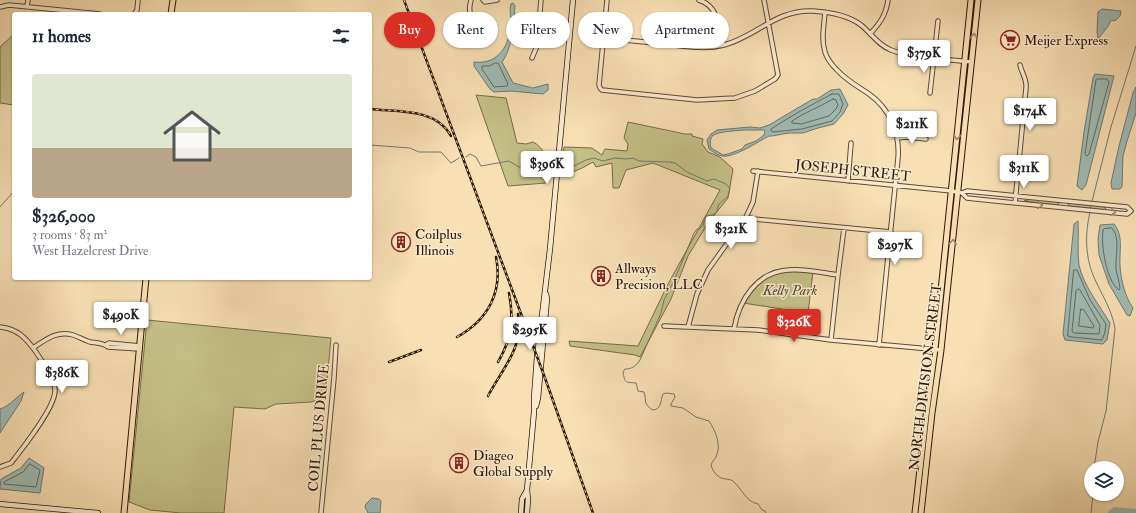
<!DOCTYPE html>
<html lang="en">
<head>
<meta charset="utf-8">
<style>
  :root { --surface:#fff; --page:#f2f2f3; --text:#1f2937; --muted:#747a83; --line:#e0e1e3; --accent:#d93025 }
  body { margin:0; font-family:"IM FELL Double Pica",serif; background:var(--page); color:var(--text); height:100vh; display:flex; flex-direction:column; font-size:15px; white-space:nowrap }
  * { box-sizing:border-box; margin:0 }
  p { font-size:13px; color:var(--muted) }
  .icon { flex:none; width:22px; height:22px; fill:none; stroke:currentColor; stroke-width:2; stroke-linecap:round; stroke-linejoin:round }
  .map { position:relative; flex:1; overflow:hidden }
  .drawer { position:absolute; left:12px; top:12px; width:360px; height:268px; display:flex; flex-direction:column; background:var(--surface); border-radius:4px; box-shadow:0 1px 3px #0004 }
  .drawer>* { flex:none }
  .top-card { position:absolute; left:384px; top:12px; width:380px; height:36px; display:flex; gap:8px }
  .controls { position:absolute; left:1084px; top:461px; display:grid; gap:8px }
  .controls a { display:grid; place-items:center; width:40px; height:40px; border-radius:50%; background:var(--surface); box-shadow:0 1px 3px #0004; font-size:20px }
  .price { position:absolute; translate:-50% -34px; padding:0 9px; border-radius:4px; background:#fff; color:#222; font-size:13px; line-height:26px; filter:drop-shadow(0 1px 2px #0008) }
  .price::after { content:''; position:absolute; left:50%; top:24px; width:12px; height:9px; margin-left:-6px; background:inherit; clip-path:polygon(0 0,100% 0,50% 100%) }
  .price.active { background:var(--accent); color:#fff }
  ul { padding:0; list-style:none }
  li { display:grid; align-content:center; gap:8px; height:212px; padding:0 20px }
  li+li { border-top:1px solid var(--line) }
  li span { display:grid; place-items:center; height:124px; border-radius:4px; color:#555 }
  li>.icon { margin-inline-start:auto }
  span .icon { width:72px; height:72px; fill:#fffc; stroke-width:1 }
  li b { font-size:17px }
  h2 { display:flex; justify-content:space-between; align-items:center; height:48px; padding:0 20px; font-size:17px }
  .tag { padding:0 14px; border-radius:18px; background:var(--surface); box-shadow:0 1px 3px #0004; font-size:14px; line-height:36px }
  .tag.active { background:var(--accent); color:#fff }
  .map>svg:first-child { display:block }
  .green { fill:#c4c088; stroke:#776c48 }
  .water { fill:#9fbbb5; stroke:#707970; fill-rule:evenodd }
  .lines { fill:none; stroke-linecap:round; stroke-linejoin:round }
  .shore { stroke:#64695e; stroke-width:1 }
  .stream { stroke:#707970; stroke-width:1 }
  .river { stroke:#9fbbb5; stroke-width:6 }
  .street-casing { stroke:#5e4933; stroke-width:5.5 }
  .secondary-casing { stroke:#2a1708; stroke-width:6 }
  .primary-casing { stroke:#2a1708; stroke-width:7 }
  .street { stroke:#faeace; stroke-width:3.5 }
  .secondary { stroke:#faeace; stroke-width:4.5 }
  .primary { stroke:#f8dfb4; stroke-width:5 }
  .rail-casing { stroke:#2a1708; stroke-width:2.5 }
  .rail { stroke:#faeace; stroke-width:1; stroke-dasharray:3; stroke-linecap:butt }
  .oneway { stroke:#9b8567 }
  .oneway2 { stroke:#9c8b75 }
  .labels { text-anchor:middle; stroke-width:3; stroke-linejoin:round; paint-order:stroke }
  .poi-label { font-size:14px; fill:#2a1708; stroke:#faeace; text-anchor:start }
  .street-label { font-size:14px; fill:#2a1708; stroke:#faeace }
  .park-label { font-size:14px; font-style:italic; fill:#584a2e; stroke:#faeace }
</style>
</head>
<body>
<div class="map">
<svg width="1136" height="513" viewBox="0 0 1136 513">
  <rect width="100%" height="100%" fill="#f8dfb4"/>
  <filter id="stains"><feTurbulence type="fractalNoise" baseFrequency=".005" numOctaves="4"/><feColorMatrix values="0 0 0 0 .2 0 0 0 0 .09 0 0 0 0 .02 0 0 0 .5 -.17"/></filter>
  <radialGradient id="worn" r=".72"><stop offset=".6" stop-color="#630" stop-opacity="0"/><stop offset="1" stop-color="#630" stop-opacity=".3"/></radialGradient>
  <path class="green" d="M12 36H14V105L0 103V47Z
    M476 95 506 98 517 143 526 144 533 142C543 147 542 154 553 159L552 174 550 175 546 183 508 186Z
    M628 122 685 134H692V136L703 139 702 144 708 152 720 157 733 169 728 198 708 223 688 256 671 299 640 357 635 355 570 346 569 341 638 346 668 284 720 190 653 163 626 170 619 188H613L612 163 596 167 593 162 582 168 566 175 563 174 561 171 564 147 592 148 602 155 605 149 627 151 628 144 624 138Z
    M1032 199 1058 202 1059 204 1057 205 1024 201Z
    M1070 203 1105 207 1106 208 1104 210 1069 206 1068 204Z
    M788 270 813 272 808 313 743 303C756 280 764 277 788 270Z
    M147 320 331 338 327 380 323 397 312 402 276 404 265 409 234 407 224 513H181L150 510 129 502Z"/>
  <path class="water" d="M513 3 515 6C514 22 512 50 502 62L513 83 533 88 548 84V90L543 94 511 91 494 92 490 89 474 66V62C499 65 510 45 511 22 511 16 509 10 511 4Z
    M1102 9 1121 11 1120 16 1116 20 1110 21 1109 25 1098 39 1097 32 1098 12Z
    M1095 74 1114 76 1086 185 1082 190 1077 186 1084 132 1093 78Z
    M1136 87V113L1127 141 1123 156 1122 187 1120 189H1112L1111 183 1119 146 1133 93Z
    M840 89 848 105 843 114 834 124 818 128 803 133H789L772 136H769C759 141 734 158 723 156 719 156 713 152 709 149L707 140 711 134 717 130 750 127 760 128 769 125 813 99H817L831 90ZM744 130H764L765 131 764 135 756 141 745 145 742 149 728 154 723 155 711 148C710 145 710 141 711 138 714 131 736 131 744 130Z
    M1078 221C1079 235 1077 251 1079 265 1083 285 1100 306 1110 323L1107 340 1103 344 1065 340 1063 334 1074 224Z
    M1114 224C1124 236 1119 252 1120 266 1121 280 1125 297 1133 308L1130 316 1127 315 1109 284 1099 255 1098 239 1100 225Z
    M24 392 21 401 0 433V409C10 406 16 397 24 392Z
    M29 458 44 468 40 493 0 489 1 479 21 468Z
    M372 498 379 499 381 501 380 513H368L365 507 366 504Z"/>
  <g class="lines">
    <path class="shore" d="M495 63H498L508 84 507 86 494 87 482 69V66H489Z
      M1098 79H1107L1109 82 1089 154 1087 156 1085 154 1096 80Z
      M832 94H839L843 104 840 112 832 121 802 129 773 132 771 131V129C791 116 811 105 832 94Z
      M833 99 836 100 838 105 836 109 829 116 801 124 792 123V121C805 112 820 107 833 99Z
      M1112 228C1121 237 1115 257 1116 269 1117 275 1119 281 1120 288L1119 290C1106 281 1101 245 1103 230L1104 229Z
      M1074 270H1077L1090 300 1106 324 1105 332 1102 340 1072 337 1068 336Z
      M1078 289 1080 290 1100 325 1099 334 1074 333 1072 331 1076 291Z
      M1081 309 1084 310 1094 326 1093 328 1079 326Z
      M30 464 40 470 36 487 4 484V482L23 472Z"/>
    <path class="stream" d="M370 145 410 148 419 152H441L451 163 459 158
      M466 157 470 154 476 157 481 166 509 161 519 167 552 166
      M562 167H572L586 160 594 158 603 161 615 158 626 159 633 158 639 161 669 162 675 163 687 172 707 181 714 179 726 184 730 189 728 196C723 202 717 202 717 212L713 215 706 216 703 225 699 229H697L694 233 674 281 664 300 661 313 640 360C636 366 632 369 625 369L623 372C625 384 626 382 636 383L638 391 644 392 645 396 646 404 652 410C662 410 660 401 663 394L666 393 674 394 675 397 671 404V406L683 408 696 417 709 421C715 430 721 444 717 454 716 459 712 461 711 465 712 469 714 473 718 476 722 480 728 478 733 481 743 490 745 501 758 504L762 510 765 511 766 513
      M0 207 14 191
      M1090 209 1111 127 1136 46
      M1090 212C1085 233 1085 255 1093 275 1101 294 1112 309 1115 329L1106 411 1098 442 1094 468
      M1091 513 1093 494"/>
    <path class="river" d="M1111 513 1115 510 1136 512"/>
    <g class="street-casing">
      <path id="street" d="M471 0C467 14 472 21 481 32
        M483 0 485 2 497 0
        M607 0 599 85 600 88 602 90 697 100 735 98 755 91 775 79 778 75 764 0
        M699 0C719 6 719 28 723 45
        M0 7 9 5 100 14
        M27 7 28 0
        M825 12C824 26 821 39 825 52 827 59 832 65 837 70 846 80 857 86 869 94 890 109 900 133 898 158L879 345
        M134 14 137 10 138 0
        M870 34C880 23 886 15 888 0
        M603 38C624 40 645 42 666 44 685 46 705 50 724 45 756 37 776 9 813 11 829 12 848 15 861 25 872 34 878 45 891 50 913 59 948 59 972 62
        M532 58 537 46 541 0
        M930 93 938 21
        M898 138 906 137 926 139
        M753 171 952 191 962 193 967 191 1127 207 1131 211 1127 214 976 199 967 198 962 193
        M848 181 851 143
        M1015 203 1026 88C1027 79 1022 74 1020 65
        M746 217 754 219 891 232
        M664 326 758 330 831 340 941 350
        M0 327C18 329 26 338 36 352 43 363 54 377 55 390 56 406 25 445 15 458L11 463 0 467
        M688 327 697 294 708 270 746 217 753 202 758 171
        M734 329C739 300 757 272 788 270 804 268 822 273 838 275
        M831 340 838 275 844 228
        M106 345 109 343 140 346
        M33 348C45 340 57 330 73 335 79 337 84 340 90 342 96 343 104 343 108 347L140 349
        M321 513 334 378 336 345"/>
    </g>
    <g class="secondary-casing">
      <path id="secondary" d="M536 406 538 398 547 299 546 294
        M0 504 98 513
        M521 513 522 499 527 490
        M527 513 528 499 527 490 534 412V398L537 357 550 249 573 0"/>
    </g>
    <g class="primary-casing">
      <path id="primary" d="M171 14 173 0
        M124 513 146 278
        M915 513 926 416 935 349 971 0
        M921 513 932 413 941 350 978 0"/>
    </g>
    <use href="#street" class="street"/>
    <use href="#secondary" class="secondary"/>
    <use href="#primary" class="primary"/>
    <g class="rail-casing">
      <path id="rail" d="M404 0 545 378 593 513
        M370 109C398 112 436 108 451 136
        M457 337C488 320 503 292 496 257
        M389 362 421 350
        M498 362C512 338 514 321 509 293
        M488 396C502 369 524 348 518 314"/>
    </g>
    <use href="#rail" class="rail"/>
  </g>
  <defs><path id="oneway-chevron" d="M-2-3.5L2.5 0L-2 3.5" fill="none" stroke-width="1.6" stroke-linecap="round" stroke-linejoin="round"/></defs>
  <g class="oneway">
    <use href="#oneway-chevron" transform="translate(974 36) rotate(-84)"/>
    <use href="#oneway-chevron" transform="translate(957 137) rotate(96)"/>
    <use href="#oneway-chevron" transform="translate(953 242) rotate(-84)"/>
  </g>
  <g class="oneway2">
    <use href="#oneway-chevron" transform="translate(1040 205) rotate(5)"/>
    <use href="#oneway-chevron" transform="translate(1113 212) rotate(7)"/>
  </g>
  <defs>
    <g id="supermarket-ring" transform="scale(1)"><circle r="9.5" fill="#faeace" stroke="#8f2418" stroke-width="1.5"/><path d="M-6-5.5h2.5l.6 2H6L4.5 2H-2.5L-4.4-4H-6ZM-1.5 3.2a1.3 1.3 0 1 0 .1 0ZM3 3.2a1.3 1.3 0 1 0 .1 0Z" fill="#8f2418"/></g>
    <g id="building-ring" transform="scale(1)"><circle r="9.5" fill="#faeace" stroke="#8f2418" stroke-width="1.5"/><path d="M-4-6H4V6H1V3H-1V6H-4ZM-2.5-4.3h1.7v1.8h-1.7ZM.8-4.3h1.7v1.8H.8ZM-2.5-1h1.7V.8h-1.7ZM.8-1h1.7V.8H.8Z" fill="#8f2418"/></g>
  </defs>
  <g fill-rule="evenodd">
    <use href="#supermarket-ring" x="1010" y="40"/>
    <use href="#building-ring" x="401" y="242"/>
    <use href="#building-ring" x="601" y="276"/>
    <use href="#building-ring" x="459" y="463"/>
  </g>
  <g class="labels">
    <g class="poi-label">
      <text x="1024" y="45">Meijer Express</text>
      <text x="415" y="239">Coilplus<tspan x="415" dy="16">Illinois</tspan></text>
      <text x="615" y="273">Allways<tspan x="615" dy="16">Precision, LLC</tspan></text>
      <text x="473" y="460">Diageo<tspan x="473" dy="16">Global Supply</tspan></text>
    </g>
    <g class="street-label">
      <text transform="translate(853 170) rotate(6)" y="5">JOSEPH STREET</text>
      <text transform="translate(925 377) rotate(-83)" y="5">NORTH DIVISION STREET</text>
      <text transform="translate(318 428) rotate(-85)" y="5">COIL PLUS DRIVE</text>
    </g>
    <g class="park-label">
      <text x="790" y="295">Kelly Park</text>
    </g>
  </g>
  <rect width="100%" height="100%" filter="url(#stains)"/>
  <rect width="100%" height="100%" fill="url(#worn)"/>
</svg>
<div class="controls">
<a><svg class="icon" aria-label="layers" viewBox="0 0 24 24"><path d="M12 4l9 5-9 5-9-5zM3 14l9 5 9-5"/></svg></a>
</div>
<b class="price" style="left:924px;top:74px">$379K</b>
<b class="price" style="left:1030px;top:132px">$174K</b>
<b class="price" style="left:912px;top:145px">$211K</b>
<b class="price" style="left:547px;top:185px">$396K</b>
<b class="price" style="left:1024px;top:189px">$311K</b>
<b class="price" style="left:731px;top:250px">$321K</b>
<b class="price" style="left:895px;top:266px">$297K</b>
<b class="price" style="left:121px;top:336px">$490K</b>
<b class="price active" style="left:794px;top:343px">$326K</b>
<b class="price" style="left:530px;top:351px">$295K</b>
<b class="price" style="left:62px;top:394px">$386K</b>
<div class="top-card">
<a class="tag active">Buy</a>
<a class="tag">Rent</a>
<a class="tag">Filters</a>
<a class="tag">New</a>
<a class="tag">Apartment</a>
</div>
<section class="drawer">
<h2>11 homes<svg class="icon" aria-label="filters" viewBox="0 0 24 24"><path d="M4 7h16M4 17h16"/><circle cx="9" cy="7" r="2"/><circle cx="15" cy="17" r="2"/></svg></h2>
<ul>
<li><span style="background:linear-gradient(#dfe7d0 60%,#b9a48a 0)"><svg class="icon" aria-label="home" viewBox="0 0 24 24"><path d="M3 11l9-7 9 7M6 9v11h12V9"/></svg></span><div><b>$326,000</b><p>3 rooms · 83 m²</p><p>West Hazelcrest Drive</p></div></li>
</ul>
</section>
</div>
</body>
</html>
